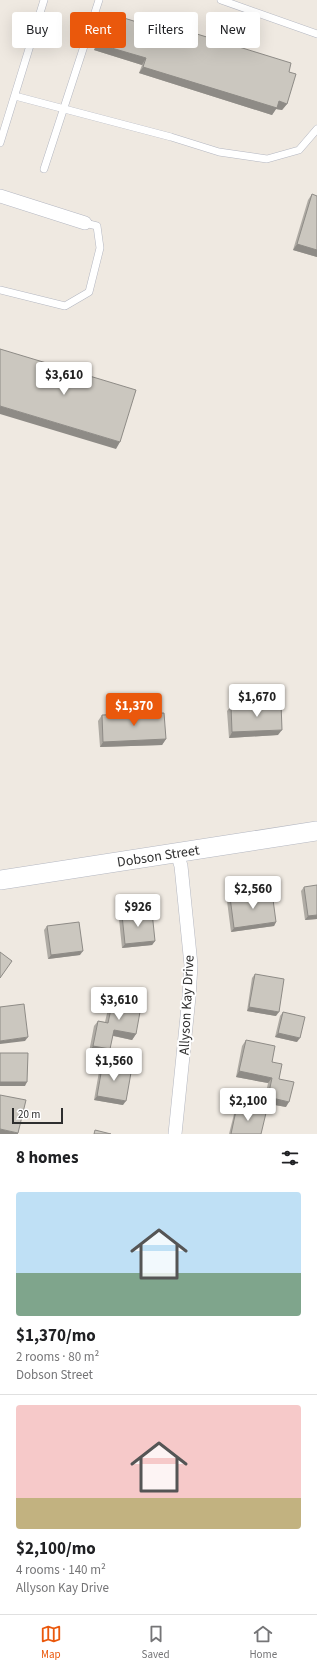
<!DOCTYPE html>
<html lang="en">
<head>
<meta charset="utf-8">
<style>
  :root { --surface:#fff; --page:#f6f6f6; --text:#202124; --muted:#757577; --line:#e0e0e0; --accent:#ea580c }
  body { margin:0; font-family:"Source Sans 3",sans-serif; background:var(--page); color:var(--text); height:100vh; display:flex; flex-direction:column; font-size:15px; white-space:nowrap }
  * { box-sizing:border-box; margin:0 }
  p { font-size:13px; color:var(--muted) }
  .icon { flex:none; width:22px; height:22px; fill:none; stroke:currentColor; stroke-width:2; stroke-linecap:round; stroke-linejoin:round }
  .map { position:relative; height:1134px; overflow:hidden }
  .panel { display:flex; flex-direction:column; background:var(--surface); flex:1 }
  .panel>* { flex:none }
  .hud { position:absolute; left:12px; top:12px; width:293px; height:36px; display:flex; gap:8px }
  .scale { position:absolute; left:12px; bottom:10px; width:51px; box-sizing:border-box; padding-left:4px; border:2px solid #2e2e2e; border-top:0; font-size:11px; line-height:14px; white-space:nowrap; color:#2e2e2e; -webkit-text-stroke:3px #fff; paint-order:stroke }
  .price { position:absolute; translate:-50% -34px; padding:0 9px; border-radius:4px; background:#fff; color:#222; font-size:13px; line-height:26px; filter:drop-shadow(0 1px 2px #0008) }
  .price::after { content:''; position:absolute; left:50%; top:24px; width:12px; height:9px; margin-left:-6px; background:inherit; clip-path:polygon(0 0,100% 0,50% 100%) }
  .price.selected { background:var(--accent); color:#fff }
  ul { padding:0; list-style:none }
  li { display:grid; align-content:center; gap:8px; height:212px; padding:0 16px }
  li+li { border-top:1px solid var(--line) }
  li span { display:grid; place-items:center; height:124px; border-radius:4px; color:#555 }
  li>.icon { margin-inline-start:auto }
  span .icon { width:72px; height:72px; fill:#fffc; stroke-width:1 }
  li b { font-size:17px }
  h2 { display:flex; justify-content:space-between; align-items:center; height:48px; padding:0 16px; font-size:17px }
  .pill { padding:0 14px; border-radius:4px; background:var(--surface); box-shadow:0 4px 16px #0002; font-size:14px; line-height:36px }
  .pill.selected { background:var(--accent); color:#fff }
  .tab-bar { display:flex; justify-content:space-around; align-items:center; height:56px; border-top:1px solid var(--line); background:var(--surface); font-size:11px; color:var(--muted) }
  .tab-bar a { display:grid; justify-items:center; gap:2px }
  .tab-bar .selected { color:var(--accent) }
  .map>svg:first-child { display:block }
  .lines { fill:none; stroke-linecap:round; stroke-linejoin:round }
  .lane-casing { stroke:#b4b7c1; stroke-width:8 }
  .street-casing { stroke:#b4b7c1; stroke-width:14 }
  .secondary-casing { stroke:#b4b7c1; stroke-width:20 }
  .lane { stroke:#fff; stroke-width:7 }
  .street { stroke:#fff; stroke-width:13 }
  .secondary { stroke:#fff; stroke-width:19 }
  .wall { fill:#afaba4 }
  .shaded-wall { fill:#8e8b86 }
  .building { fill:#cbc7bf; stroke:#8e8b86 }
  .labels { text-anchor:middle; stroke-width:4; stroke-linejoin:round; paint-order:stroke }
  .street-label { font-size:14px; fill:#2e2e2e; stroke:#fff }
</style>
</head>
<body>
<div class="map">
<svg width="317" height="1134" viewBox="0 0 317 1134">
  <rect width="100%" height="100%" fill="#efe9e1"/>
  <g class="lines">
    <g class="lane-casing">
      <path id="lane" d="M221 0 317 34
        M15 96 171 137 219 152 267 159 299 150 317 129
        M0 143 44 0
        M44 169 99 0
        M0 290 65 306 89 292 100 248 97 226 85 223"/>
    </g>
    <g class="street-casing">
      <path id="street" d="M0 196 85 223
        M175 1134 189 997 191 965 181 866 177 853"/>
    </g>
    <g class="secondary-casing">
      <g id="secondary">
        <path id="s1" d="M0 880 317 831"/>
      </g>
    </g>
    <use href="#lane" class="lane"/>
    <use href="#street" class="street"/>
    <use href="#secondary" class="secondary"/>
  </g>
  <path class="wall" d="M108 13 154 28 158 22 289 72 287 104 282 110 276 109 272 115 139 73 142 65 94 50 103 20Z
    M312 194 317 257 293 250 308 200Z
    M231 706 278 735 229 738 227 711Z
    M102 715 166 739 162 745 100 747 98 721Z
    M304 887 317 919 305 920 301 891Z
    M230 897 276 922 274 926 231 932 227 901Z
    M122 915 155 941 152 945 122 948 119 919Z
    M47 926 80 955 48 959 44 930Z
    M255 974 276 1016 247 1011 252 978Z
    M114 995 136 1034 132 1040 113 1036 106 1055 89 1052 94 1026 98 1021 105 1022 110 1000Z
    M283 1012 297 1042 275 1037 280 1016Z
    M246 1040 272 1062 279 1079 286 1107 264 1103 268 1083 236 1077 242 1046Z
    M103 1062 123 1105 94 1100 100 1066Z
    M237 1106 261 1134H229L235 1110Z"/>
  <path class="shaded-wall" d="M98 44 146 58 142 65 94 50Z
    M143 67 279 101 287 104 282 110 276 109 272 115 139 73Z
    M297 244 317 250V257L293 250Z
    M0 406 120 442 116 449 0 414Z
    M282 730 278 735 229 738 232 732Z
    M166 739 162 745 100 747 103 742Z
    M317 915V919L305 920 308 916Z
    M276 922 274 926 231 932 234 928Z
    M155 941 152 945 122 948 125 944Z
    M83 951 80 955 48 959 51 955Z
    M249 1007 279 1012 276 1016 247 1011Z
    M114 1030 136 1034 132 1040 110 1035Z
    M278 1033 300 1038 297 1042 275 1037Z
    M28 1037 25 1041 0 1044V1041Z
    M93 1046 110 1049 106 1055 89 1052Z
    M239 1071 272 1078 268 1083 236 1077Z
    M0 1082H27L25 1086H0Z
    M97 1096 126 1101 123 1105 94 1100Z
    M268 1097 289 1102 286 1107 264 1103Z
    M0 1129 18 1133V1134H0Z"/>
  <path class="building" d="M108 13 156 28 158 22 291 63 289 72 296 74 287 104 279 101 277 108 143 67 146 58 98 44Z
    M312 194 317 196V250L297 244Z
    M0 349 136 390 120 442 0 406Z
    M281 703 282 730 232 732 231 706Z
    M164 713 166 739 103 742 102 715Z
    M317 885V915L308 916 304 887Z
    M272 892 276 922 234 928 230 897Z
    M152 912 155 941 125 944 122 915Z
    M79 922 83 951 51 955 47 926Z
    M0 952 12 961 0 978Z
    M255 974 284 979 279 1012 249 1007Z
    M114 995 142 1001 136 1034 114 1030 110 1049 93 1046 98 1021 108 1023Z
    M24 1004 28 1037 0 1041V1007Z
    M283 1012 305 1017 300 1038 278 1033Z
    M246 1040 275 1046 272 1062 282 1064 279 1079 294 1082 289 1102 268 1097 272 1078 239 1071Z
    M0 1053H28L27 1082H0Z
    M103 1062 132 1067 126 1101 97 1096Z
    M0 1095 26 1100 18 1133 0 1129Z
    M237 1106 266 1113 261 1134H231Z
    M95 1130 111 1134H94Z"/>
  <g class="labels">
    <g class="street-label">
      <text dy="5" stroke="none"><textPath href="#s1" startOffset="160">Dobson Street</textPath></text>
      <text transform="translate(186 1005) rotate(-87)" y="5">Allyson Kay Drive</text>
    </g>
  </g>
</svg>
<div class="scale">20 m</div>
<b class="price" style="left:64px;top:396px">$3,610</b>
<b class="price" style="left:257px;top:718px">$1,670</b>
<b class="price selected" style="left:134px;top:727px">$1,370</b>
<b class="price" style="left:253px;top:910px">$2,560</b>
<b class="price" style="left:138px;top:928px">$926</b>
<b class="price" style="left:119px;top:1021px">$3,610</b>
<b class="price" style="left:114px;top:1082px">$1,560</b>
<b class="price" style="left:248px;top:1122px">$2,100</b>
<div class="hud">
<a class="pill">Buy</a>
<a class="pill selected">Rent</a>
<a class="pill">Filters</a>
<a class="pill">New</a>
</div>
</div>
<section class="panel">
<h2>8 homes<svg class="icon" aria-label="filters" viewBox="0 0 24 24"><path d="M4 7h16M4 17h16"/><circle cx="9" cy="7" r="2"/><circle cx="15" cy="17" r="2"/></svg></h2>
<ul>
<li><span style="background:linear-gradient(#bfe0f5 65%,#7fa58c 0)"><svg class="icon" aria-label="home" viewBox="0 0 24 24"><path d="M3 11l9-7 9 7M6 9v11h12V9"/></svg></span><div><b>$1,370/mo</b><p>2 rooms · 80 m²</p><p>Dobson Street</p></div></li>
<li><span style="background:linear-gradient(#f6c9c9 75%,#c2b280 0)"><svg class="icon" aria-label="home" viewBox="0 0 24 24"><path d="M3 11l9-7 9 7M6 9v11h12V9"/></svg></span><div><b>$2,100/mo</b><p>4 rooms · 140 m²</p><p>Allyson Kay Drive</p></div></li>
</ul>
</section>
<nav class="tab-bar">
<a class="selected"><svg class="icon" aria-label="map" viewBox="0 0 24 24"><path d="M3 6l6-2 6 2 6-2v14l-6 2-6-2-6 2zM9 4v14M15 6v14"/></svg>Map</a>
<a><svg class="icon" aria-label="saved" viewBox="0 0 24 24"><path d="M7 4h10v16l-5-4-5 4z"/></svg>Saved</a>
<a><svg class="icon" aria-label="home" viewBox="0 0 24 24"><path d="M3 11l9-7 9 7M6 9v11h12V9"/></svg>Home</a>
</nav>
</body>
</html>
